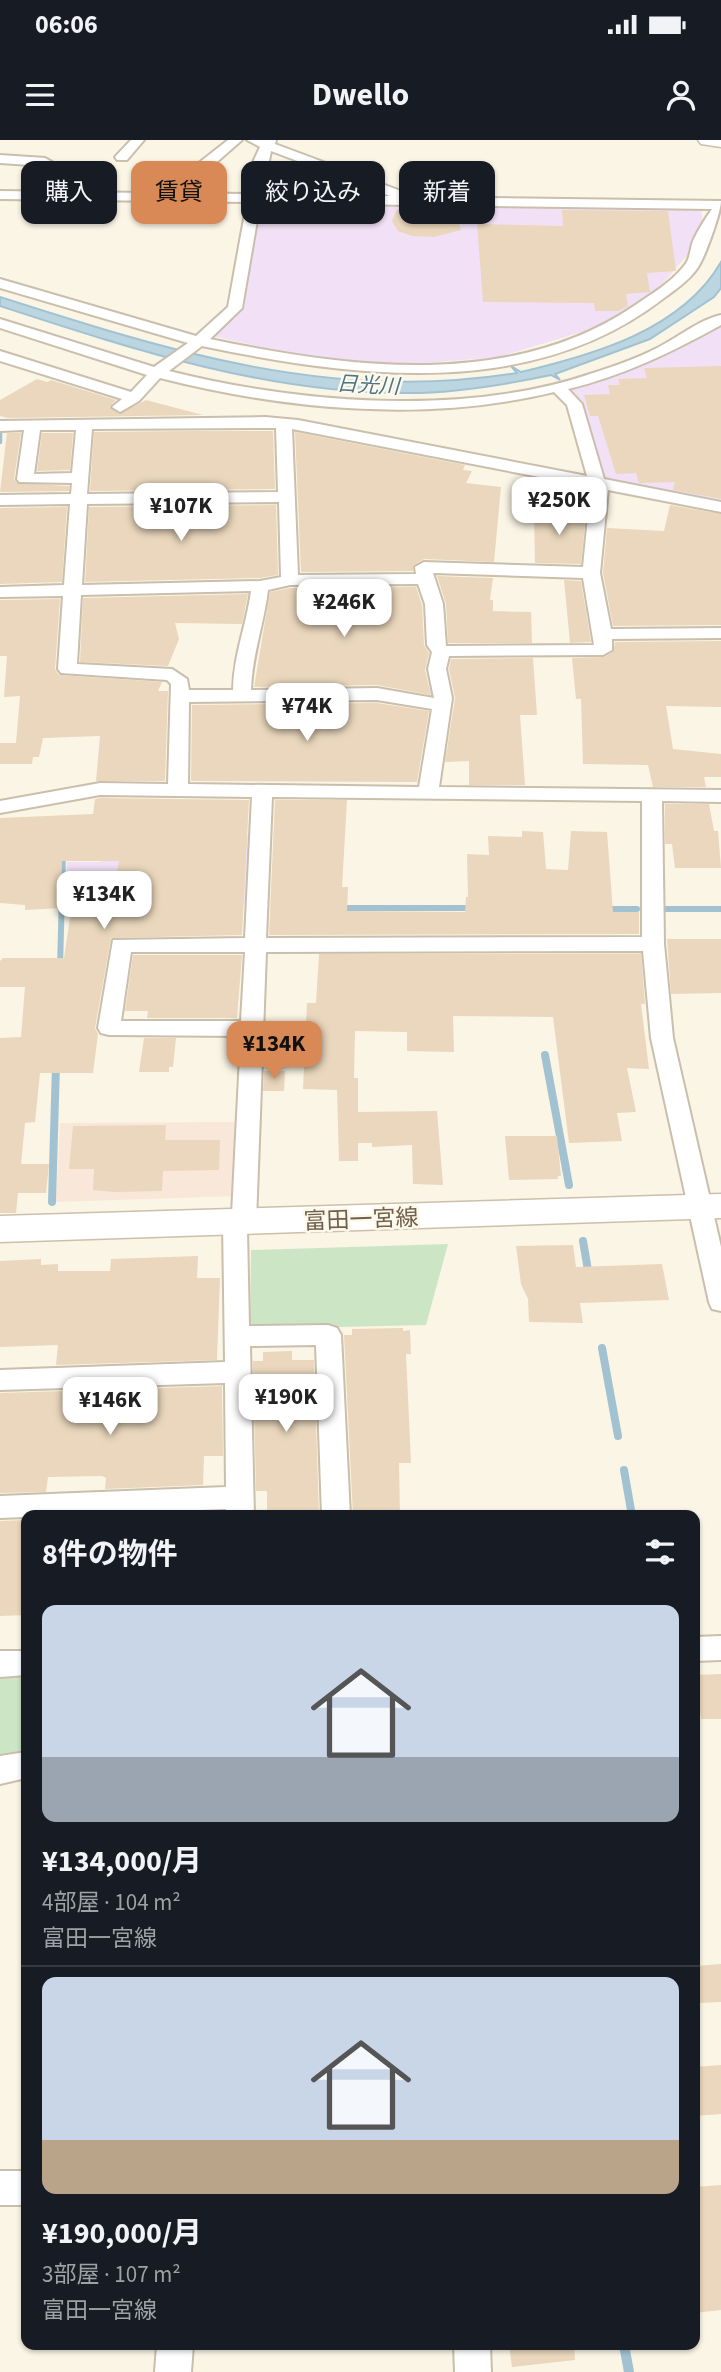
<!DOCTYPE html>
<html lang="ja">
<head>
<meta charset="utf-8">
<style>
  :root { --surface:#171b24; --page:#242831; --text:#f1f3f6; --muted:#9ea1a6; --line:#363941; --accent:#d88955 }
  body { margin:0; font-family:"Source Sans 3","Noto Sans JP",sans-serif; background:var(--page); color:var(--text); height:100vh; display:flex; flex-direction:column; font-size:26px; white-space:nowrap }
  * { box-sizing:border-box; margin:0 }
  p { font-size:23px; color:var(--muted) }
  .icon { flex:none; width:38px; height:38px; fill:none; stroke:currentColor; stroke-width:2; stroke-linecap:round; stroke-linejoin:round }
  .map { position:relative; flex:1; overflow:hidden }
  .panel { position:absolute; left:21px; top:1370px; width:679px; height:840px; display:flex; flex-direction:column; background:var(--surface); border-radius:14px; box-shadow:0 2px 5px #0004 }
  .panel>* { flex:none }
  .guide { position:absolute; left:21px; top:21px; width:679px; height:63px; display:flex; gap:14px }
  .price { position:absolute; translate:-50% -60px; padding:0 16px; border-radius:14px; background:#fff; color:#222; font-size:23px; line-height:46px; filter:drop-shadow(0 2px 4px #0008) }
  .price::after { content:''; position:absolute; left:50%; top:42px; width:21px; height:16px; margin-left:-10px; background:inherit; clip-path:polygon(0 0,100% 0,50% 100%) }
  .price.active { background:var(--accent); color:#111 }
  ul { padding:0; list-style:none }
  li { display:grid; align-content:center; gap:14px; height:371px; padding:0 21px }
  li+li { border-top:2px solid var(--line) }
  li span { display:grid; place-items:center; height:217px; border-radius:14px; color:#555 }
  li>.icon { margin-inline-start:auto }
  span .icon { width:126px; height:126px; fill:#fffc; stroke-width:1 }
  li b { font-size:30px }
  h2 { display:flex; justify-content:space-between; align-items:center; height:84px; padding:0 21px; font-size:30px }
  .tag { padding:0 24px; border-radius:14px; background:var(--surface); box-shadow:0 2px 5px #0004; font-size:24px; line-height:63px }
  .tag.active { background:var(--accent); color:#111 }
  .status { display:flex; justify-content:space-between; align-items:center; height:49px; padding:0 35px; background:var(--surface); direction:ltr }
  .status svg { height:19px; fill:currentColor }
  header { display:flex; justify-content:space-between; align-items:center; height:91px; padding:0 21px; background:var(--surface); font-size:32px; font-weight:700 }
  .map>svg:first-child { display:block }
  .commercial { fill:#f9e8d9 }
  .education { fill:#f2e1f6 }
  .green { fill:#cce6c5 }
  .water { fill:#bbd5e1; stroke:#a2c2d2; stroke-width:2 }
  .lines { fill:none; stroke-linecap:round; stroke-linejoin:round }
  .stream-far3 { stroke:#a2c2d2; stroke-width:4.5 }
  .stream-far2 { stroke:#a2c2d2; stroke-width:6 }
  .stream-far1 { stroke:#a2c2d2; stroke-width:8 }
  .stream { stroke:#a2c2d2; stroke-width:10 }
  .building { fill:#ead7bd }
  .street-casing { stroke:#cabeac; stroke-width:4 }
  .secondary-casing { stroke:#cdbfab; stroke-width:3 }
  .street { fill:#fff; fill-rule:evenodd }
  .secondary { fill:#fff; fill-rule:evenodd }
  .labels { text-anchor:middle; stroke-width:5; stroke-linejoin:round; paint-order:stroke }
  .far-water-label { font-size:21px; font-style:italic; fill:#4c7388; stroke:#fdf9ea }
  .street-label { font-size:23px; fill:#705f4d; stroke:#fdf9ea }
</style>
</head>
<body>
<div class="status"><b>06:06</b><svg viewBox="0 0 49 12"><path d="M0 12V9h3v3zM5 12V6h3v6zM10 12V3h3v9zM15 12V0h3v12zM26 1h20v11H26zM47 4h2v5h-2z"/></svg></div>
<header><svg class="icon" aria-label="menu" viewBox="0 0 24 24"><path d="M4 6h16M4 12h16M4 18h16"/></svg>Dwello<svg class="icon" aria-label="person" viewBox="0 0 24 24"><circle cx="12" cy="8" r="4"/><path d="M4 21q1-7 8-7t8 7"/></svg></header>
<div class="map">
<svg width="721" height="2232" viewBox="0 0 721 2232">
  <rect width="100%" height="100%" fill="#faf5e5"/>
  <path class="commercial" d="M242 982 238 1056 56 1062 60 983Z"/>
  <path class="education" d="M258 62 701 69 703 83 688 114 664 142 637 165 595 188 499 217 403 225 297 215 212 196 239 168Z
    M721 183V360L600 338 566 249 661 215Z
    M132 694 253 695 251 764 65 763 67 722H100L102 706Z"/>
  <path class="green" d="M448 1104 426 1185 250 1189 251 1110Z
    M26 1533V1614L0 1619V1534Z"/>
  <path class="water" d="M721 122V148L714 157 650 199 555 234 560 240 551 235C504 245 457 253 409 253 268 254 132 209 0 166V157C172 212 334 263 517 233L511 226 521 232C593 215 682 190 721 122Z"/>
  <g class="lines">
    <path class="stream-far3" d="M0 292V302"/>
    <path class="stream-far2" d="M62 767H122
      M337 768H475
      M603 769H637
      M666 769H721
      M60 828 63 712"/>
    <path class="stream-far1" d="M545 915 569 1045
      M52 1062 56 925
      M583 1101 589 1136
      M602 1208 618 1296
      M624 1330 632 1376"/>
    <path class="stream" d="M624 2205 629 2232"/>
  </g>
  <path class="building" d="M404 68H448L456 74 461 90 434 97 412 96 398 91 392 81 396 71Z
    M562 70 668 71 676 131 647 133 650 152 626 154 628 166 619 171H595L594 163 483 162 477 84 563 86Z
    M721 226V359L673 350 675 342 639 343 636 333 616 334 598 276H590L584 255 610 254 608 245H620L618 239 647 238 644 228Z
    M37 239 47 242 51 240 116 260 109 267 119 274 146 260 203 275 8 278 0 276V260Z
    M191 291H273L275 349 90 351 94 292Z
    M295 292 465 325 463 330 472 331 466 343 501 347 494 422 424 419 413 426V431L301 432Z
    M7 293H21L14 339 17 343 69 346V351L0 352Z
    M42 293H73L70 330 37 331Z
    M276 365 278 435 260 438 85 442 89 367Z
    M670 365 721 374V485L613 486 603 433 607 388 664 391Z
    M67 367 62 442 0 444V368Z
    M534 371 586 374 581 424 535 423Z
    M437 436 493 438 490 460H493V471L531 472 532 503H448L446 464Z
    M564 440 581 441 591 502 570 503Z
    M416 447 422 465 424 505 429 513 425 530 431 555 377 545 254 547 270 452 290 448Z
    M248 454 242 484 175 483 179 499 168 526 80 522 83 458Z
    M60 459 55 529 59 535 162 542 158 551H168L165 641H96L100 596 43 598 39 617H33L32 624H0V603H16L20 556 4 557 7 516H0V460Z
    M721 501V567L666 566 673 609 721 614V637H704L706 647H653L648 625 583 624 581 559H576L572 518 604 517 613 512 615 502Z
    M533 518 537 575H520L525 645H469V621L445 622 455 558 449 529 451 519Z
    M377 563 429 571 417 642 191 641 192 565Z
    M100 658 249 660 242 795 111 798 95 888 98 894 93 933H40L35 982 25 983 21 1024H49L46 1053H18L16 1073H0V898L21 897 25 847H0V821L3 818H64L71 771H111L119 721H62L61 768 25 770V765L0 763V678L93 674 95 659Z
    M275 660H347L342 747H348L347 771 465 772 466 757H468L467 714 489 715 488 696 522 697V691L543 692 546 729 568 730 571 691 607 692 613 772H639V794L269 795Z
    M665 664H709L714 691H718L721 728H675L672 704H665Z
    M667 799H721V853L671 854Z
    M319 814H641L645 864H641L649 929 627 928 636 972 617 973 622 1001 569 1003 553 877 453 876 454 912 407 911V892L355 891 354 938H358V972L437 971 443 1045 413 1044 412 1005 372 1007V1003H358V1021H339L337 950 303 949 307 863H316Z
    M133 815H242L237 878H147L148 871H125Z
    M144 898H176L173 927H169V932H139Z
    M264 931H285L284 951H263Z
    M166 985 165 1000H220L219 1030 163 1031 162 1051 115 1052 93 1050 94 1029H69L73 986Z
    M505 996H557L561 1036H558V1039L509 1040Z
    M573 1105 576 1127 662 1124 669 1160 580 1163 583 1183 529 1182 528 1159 521 1144 516 1106Z
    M198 1116 197 1138H220L217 1220 56 1225 58 1205 0 1207V1121L41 1119V1125L58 1124V1131H110L111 1119Z
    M403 1188V1191L410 1190 411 1214H406L411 1323H399L400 1376H353L344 1195H352V1189Z
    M292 1211V1220H314L319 1376H267V1351H256L253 1221H263V1212Z
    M222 1246 223 1316H204L203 1345 105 1349 106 1338 102 1336 48 1337 46 1352 0 1353V1253Z
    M26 1380V1475L0 1476V1381Z
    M721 1534V1579H701L695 1535Z
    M721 1824V1862L698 1863 695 1826Z
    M721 1925V1974L695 1976V1927Z
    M721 2045V2170L695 2173V2047Z
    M509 2205H574L575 2220 512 2227Z"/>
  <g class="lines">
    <g class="street-casing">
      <path id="street" d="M131 0H144L127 20H117L115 17Z
        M228 0H242L210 28 167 53 248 54 254 20 260 7 247 0H276L275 4 401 51V57L721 61C721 72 704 121 696 130 688 141 675 150 664 158 532 261 355 238 202 206L169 231C297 263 463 277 590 234 612 227 635 219 655 209 676 199 698 180 721 175V185C672 212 623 236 568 249L582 264 604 339 721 362V372L608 350 600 433 611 489 721 488V498L612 499V510L603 515 449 516 446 529 452 558 439 647 721 650V662L662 661 664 804 673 898 721 1107V1171L712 1169 709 1162 651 898 643 811 266 812 256 1082 247 1090 249 1186 328 1185 337 1188 341 1195 350 1376H322L316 1205 250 1206 254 1376H226V1369L0 1378V1356L226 1347 225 1243 0 1250V1230L225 1222 223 1082 226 1076 232 1074 241 896 109 895 101 893 98 888 113 800 245 798 252 657 100 655 0 673V661L100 643 168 644 171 544 167 540 61 533 58 529 63 456 0 457V447L64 445 70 364 0 365V355L71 354 72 343 19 342 17 339 24 290 0 291V281L265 277 298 280 587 336 567 265 554 252C426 283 286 270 160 238L139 261 120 272 112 267 122 259 0 221V211L131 252 147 235 0 188V179L154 227 188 203 0 148V139L196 196 228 167 247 62 0 59V51L148 53 200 22ZM271 11 390 56 262 55ZM260 63 712 69C705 79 698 90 693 101 690 109 690 120 684 126 672 142 650 155 634 166 510 250 349 228 210 199L242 168ZM276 288 278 352 87 354 92 289ZM292 289 591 347 583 427 424 422 415 427 416 434 298 435ZM40 290H76L72 333 34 334ZM279 362 281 437 260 441 82 445 87 364ZM433 433 583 438 594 505 446 506 443 464ZM418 444 425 464 427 505 432 512 428 529 434 558 377 548 251 550C252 515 264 484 268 450L290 445ZM251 451C246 487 234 513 233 550H189L187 539 172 529 77 524 81 455ZM377 560 432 569 419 647 188 644 189 562ZM272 657 642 661V797L266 798ZM131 812H245L241 881H121Z
        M0 15 45 18 52 22 45 26 0 23Z
        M721 1496V1520L695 1521V1497Z
        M0 1511H26V1535L0 1537Z
        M26 1612V1638L0 1644V1616Z
        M0 2031H26V2065H0Z
        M157 2205H193L191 2232H155Z
        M454 2205H490L491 2232H455Z"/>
    </g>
    <g class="secondary-casing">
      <path id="secondary" d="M698 0H721V7L701 4Z
        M721 1054V1078L0 1102V1076Z"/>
    </g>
    <use href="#street" class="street"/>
    <use href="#secondary" class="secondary"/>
  </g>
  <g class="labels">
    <g class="far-water-label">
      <text transform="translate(368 245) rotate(3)" y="7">日光川</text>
    </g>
    <g class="street-label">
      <text transform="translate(361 1079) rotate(-2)" y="8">富田一宮線</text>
    </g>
  </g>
</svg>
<b class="price" style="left:559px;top:397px">¥250K</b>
<b class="price" style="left:181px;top:403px">¥107K</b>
<b class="price" style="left:344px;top:499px">¥246K</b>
<b class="price" style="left:307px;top:603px">¥74K</b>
<b class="price" style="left:104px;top:791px">¥134K</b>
<b class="price active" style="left:274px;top:941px">¥134K</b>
<b class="price" style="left:286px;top:1294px">¥190K</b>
<b class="price" style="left:110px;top:1297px">¥146K</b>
<div class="guide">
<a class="tag">購入</a>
<a class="tag active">賃貸</a>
<a class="tag">絞り込み</a>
<a class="tag">新着</a>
</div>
<section class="panel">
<h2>8件の物件<svg class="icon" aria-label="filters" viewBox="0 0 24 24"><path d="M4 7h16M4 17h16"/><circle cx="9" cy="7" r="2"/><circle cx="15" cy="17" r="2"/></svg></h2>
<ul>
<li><span style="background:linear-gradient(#c9d6e8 70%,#9aa5b1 0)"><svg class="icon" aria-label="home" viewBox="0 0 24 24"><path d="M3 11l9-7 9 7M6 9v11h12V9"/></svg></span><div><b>¥134,000/月</b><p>4部屋 · 104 m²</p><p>富田一宮線</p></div></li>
<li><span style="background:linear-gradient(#c9d6e8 75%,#b9a48a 0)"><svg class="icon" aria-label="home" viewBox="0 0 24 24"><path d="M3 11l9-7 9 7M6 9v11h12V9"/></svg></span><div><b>¥190,000/月</b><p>3部屋 · 107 m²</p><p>富田一宮線</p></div></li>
</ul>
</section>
</div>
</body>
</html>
